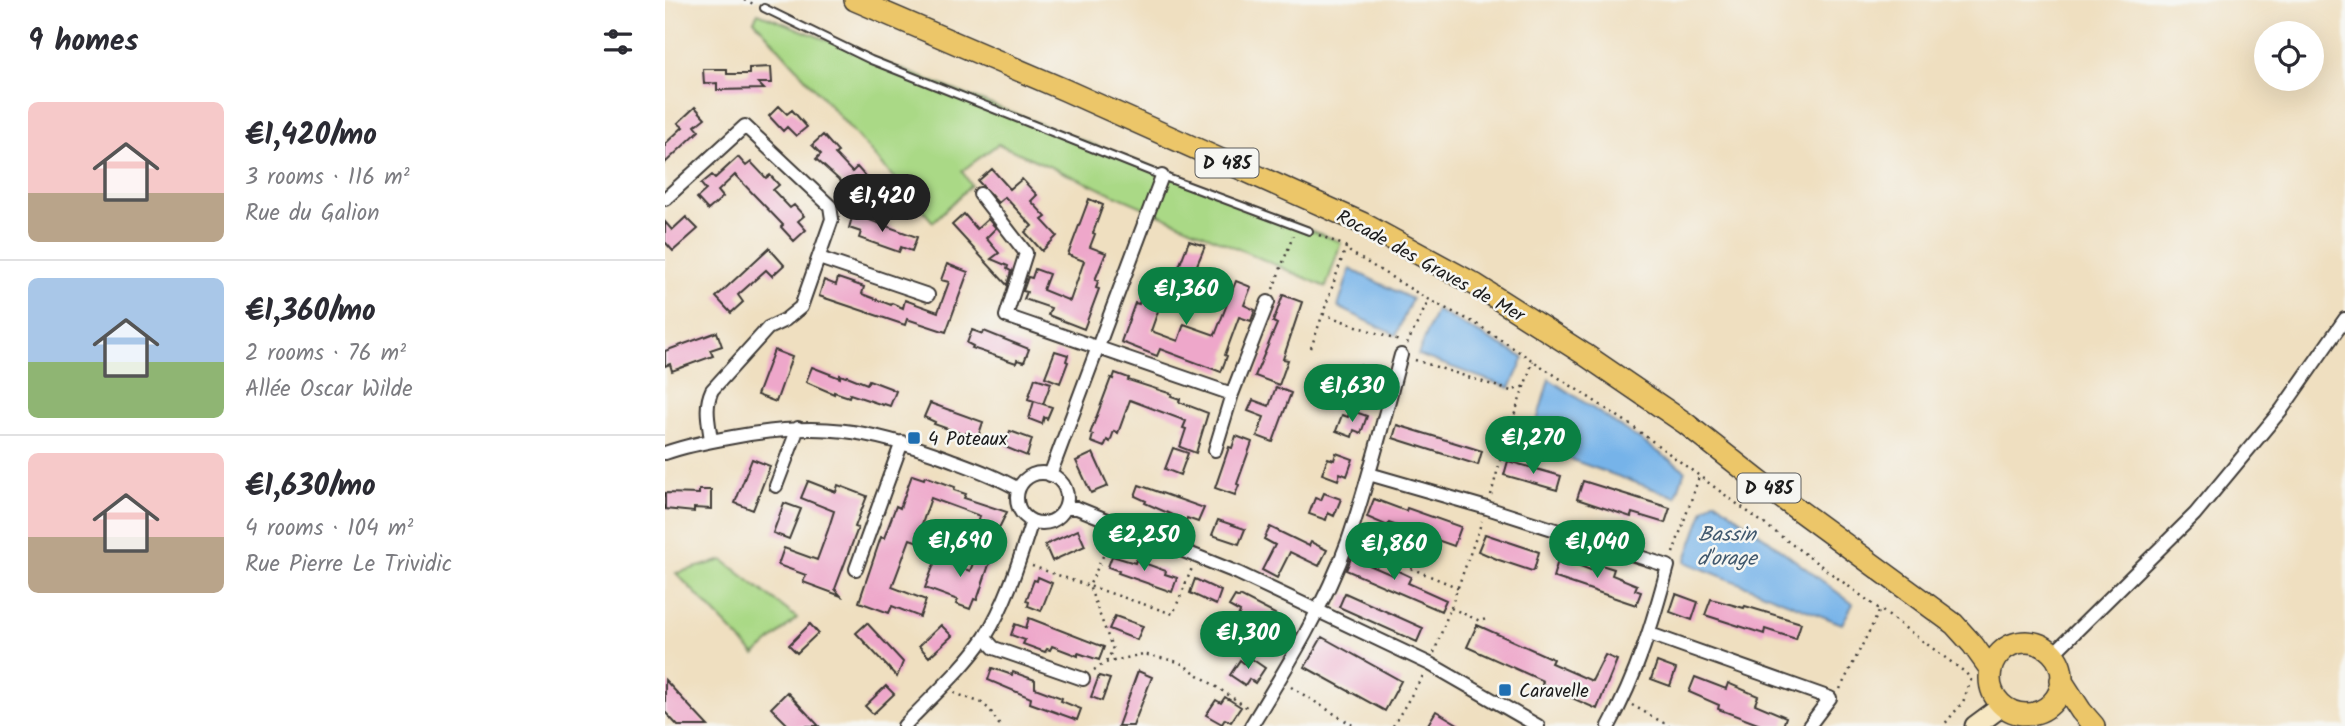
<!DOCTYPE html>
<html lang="en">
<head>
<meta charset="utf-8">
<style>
  :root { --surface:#fff; --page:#f2f2f3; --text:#2b2b33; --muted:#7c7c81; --line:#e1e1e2; --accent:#0b8043 }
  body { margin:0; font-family:Kalam,sans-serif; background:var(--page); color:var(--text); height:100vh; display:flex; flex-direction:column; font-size:26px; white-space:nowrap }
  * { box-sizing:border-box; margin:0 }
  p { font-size:23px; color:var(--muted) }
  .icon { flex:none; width:38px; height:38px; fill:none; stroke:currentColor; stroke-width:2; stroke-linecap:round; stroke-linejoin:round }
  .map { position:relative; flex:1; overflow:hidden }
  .details { display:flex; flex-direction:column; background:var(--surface); width:665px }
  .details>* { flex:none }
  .fabs { position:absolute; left:1589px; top:21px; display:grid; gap:14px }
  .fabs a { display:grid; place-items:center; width:70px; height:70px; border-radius:50%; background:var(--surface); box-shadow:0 7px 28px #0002; font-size:35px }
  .price { position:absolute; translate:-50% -60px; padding:0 16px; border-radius:24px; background:var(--accent); color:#fff; font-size:23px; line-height:46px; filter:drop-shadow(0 2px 4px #0008) }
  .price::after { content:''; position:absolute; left:50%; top:42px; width:21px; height:16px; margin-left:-10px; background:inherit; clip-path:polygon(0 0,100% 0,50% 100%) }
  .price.selected { background:#222; color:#fff }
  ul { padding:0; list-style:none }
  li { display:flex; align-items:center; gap:21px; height:175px; padding:0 28px }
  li+li { border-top:2px solid var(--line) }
  li span { display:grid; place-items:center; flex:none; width:196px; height:140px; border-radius:10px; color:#555 }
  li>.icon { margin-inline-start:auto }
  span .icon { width:84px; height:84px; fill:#fffc; stroke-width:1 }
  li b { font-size:30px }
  h2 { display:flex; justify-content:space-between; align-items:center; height:84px; padding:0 28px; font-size:30px }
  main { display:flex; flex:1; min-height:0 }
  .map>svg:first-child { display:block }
  .green { fill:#aad986; stroke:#637a51; stroke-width:2 }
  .water { fill:#76b3e9; stroke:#496882; stroke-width:2 }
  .building { fill:#eea7ca }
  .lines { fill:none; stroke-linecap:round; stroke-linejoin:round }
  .lane-casing { stroke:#3c3935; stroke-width:10 }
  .street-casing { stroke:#3c3935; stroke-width:16 }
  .secondary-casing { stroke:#3c3935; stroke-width:23 }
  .primary-casing { stroke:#3c3935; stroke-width:24 }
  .path { stroke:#3c3935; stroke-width:2.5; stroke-dasharray:2 5; stroke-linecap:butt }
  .lane { stroke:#fff; stroke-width:6 }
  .street { stroke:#fff; stroke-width:12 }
  .secondary { stroke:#f7e8c3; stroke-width:19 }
  .primary { stroke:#ecc669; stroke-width:21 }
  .poi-dot { fill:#1f6fb2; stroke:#f6f6f2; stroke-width:2.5 }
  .labels { text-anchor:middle; stroke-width:5; stroke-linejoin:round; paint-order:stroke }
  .shield { fill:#f6f6f2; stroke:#5d5d5c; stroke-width:2 }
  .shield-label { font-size:18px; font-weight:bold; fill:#1c1c1c }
  .street-label { font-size:19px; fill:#1c1c1c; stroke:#f6f6f2 }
  .poi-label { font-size:19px; fill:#1c1c1c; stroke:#f6f6f2; text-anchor:start }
  .water-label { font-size:21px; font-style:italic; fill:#40586e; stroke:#f6f6f2 }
</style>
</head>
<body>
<main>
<section class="details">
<h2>9 homes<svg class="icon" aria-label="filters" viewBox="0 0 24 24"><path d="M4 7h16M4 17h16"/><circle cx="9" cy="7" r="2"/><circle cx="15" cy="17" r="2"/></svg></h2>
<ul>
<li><span style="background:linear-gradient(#f6c9c9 65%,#b9a48a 0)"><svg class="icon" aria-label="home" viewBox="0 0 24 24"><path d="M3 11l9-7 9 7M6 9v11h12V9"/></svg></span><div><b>€1,420/mo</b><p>3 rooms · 116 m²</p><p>Rue du Galion</p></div></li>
<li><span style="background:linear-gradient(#a9c7e8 60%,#8fb573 0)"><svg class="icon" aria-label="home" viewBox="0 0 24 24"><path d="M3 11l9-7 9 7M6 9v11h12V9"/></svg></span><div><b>€1,360/mo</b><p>2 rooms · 76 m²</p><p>Allée Oscar Wilde</p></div></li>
<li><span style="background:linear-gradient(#f6c9c9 60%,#b9a48a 0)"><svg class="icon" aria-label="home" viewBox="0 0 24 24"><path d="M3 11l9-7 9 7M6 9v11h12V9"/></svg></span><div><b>€1,630/mo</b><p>4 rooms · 104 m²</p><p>Rue Pierre Le Trividic</p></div></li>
</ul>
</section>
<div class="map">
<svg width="1680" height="726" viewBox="0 0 1680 726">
  <rect width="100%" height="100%" fill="#f6f6f2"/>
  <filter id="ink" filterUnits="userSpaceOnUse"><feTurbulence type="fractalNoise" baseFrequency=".0143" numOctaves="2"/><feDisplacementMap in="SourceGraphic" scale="14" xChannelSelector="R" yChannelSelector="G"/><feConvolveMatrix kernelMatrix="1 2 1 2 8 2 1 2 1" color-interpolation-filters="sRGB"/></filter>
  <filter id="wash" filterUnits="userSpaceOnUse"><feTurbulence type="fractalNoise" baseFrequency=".00686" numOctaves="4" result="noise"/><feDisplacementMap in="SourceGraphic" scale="28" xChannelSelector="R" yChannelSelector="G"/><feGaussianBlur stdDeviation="1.57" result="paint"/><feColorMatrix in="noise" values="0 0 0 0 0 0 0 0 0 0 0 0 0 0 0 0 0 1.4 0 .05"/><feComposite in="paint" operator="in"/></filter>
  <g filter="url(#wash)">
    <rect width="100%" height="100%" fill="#efdfc0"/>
    <path class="green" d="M93 13 676 242 661 287 333 144 297 171 306 185 268 222 89 20Z
      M58 560 132 618 90 655 11 573Z"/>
    <path class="water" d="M685 269 747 299 731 335 673 307Z
      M771 310 859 358 845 388 753 355Z
      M884 379 1020 470 1011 497 865 445Z
      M1050 500 1188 604 1177 624 1020 562 1039 509Z"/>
    <g id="blocks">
      <path class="building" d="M106 67 107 83H93L99 89 52 90V83L39 84 38 69H62V74H84V68Z
        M114 106 122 114 127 110 142 127 131 136 122 127 118 131 104 116Z
        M30 107 40 118 30 126 34 131 0 163V144L18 127 13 123Z
        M158 135 173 152 170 154 187 172 192 167 207 184 197 193 188 184 183 188 151 159 156 154 147 145Z
        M73 157 81 166 86 162 101 178 105 175 114 185 108 190 125 208 129 205 139 216 133 221 141 230 129 241 116 227 118 225 70 175 53 191 58 197 43 210 32 198 41 190 36 184 47 175 50 178Z
        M327 169 345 189 357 179 372 195 366 201 381 217 377 220 392 236 377 251 360 232 367 226 340 197 333 203 313 181Z
        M424 199 438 205 428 233 430 234 425 247 441 253 430 280 433 281 431 288 434 289 419 329 383 315 386 308 359 299 362 292 358 291 363 277 367 278 370 269 384 274 378 290 405 301 419 261 403 255Z
        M188 214 252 237 247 251 236 247 234 252 194 238 196 232 184 228Z
        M299 214 312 229 323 219 331 228 321 238 334 253 326 259 343 266 342 269 346 271 342 285 287 225Z
        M21 217 33 229 8 251 0 242V222L7 230Z
        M524 241 540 246 521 291 504 285 511 268 513 269Z
        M104 248 119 265 107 276 101 270 73 295 78 302 66 313 51 297Z
        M282 264 303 272 281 332 242 319 240 325 154 296 159 280 171 285 173 278 199 287 197 294 226 305 227 303 238 308 240 300 273 312 284 282 276 280Z
        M489 271 505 277 486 331 513 341 519 324 550 335 571 281 586 287 579 305 590 310 586 321 574 317 560 355 562 356 556 372 495 349 492 356 456 342 470 303 474 304 476 297 479 298Z
        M618 295 637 302 618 359 623 360 614 385 590 376 612 324 608 322Z
        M307 330 318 334 319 331 364 349 359 362 352 360 351 363 307 348 308 346 302 343Z
        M52 332 57 346 45 350 48 356 7 371 5 364 0 366V351Z
        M109 350 127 357 111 402 92 395Z
        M390 351 403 355 401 361 403 362 395 383 380 377Z
        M694 365 710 371 704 388 697 386 695 393 679 387 685 371 691 373Z
        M147 367 175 378V375L181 377 182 376 202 384 204 380 225 388 231 391 225 406 219 404 218 405 185 394 184 397 169 392V394L141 382Z
        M450 373 464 378 463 380 507 394 506 396 515 399 514 402 543 413 531 453 515 447 521 429 518 428 521 421 465 400 453 433 449 431 445 442 442 440 439 447 426 442 428 435 425 434 446 378 448 379Z
        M370 378 386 383 378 404 363 399Z
        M611 387 626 393 608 442 592 436 599 417 583 411 588 400 604 406Z
        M369 401 387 407 382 419 379 417 377 424 364 419Z
        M265 403 318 422 313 437 301 433 300 435 269 424 270 422 259 417Z
        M685 410 702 416 696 433 689 430 687 437 671 431 677 415 683 417Z
        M732 425 817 451 813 465 728 438Z
        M345 431 367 439 362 456 340 447Z
        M571 436 587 442 572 484 574 485 570 495 550 488 564 447 567 448Z
        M508 448 523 453 515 475 500 469Z
        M428 453 443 486 426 493 411 461Z
        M671 453 688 459 682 476 675 473 673 480 657 474 663 458 669 460Z
        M87 459 105 466 88 510 70 503Z
        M843 461 896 476 892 490 839 475Z
        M247 475 259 479 260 476 290 487 289 490 301 494 299 498 342 512 334 528 313 520 315 516 266 498 257 524 285 534 279 551 245 539 227 587 261 600 255 617 227 606 224 613 194 602 216 537 219 538 231 506 235 508Z
        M143 481 171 492 173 485 202 496 190 527 193 528 170 589 176 596 138 582 141 575 113 565 119 548 152 560 163 530 169 511 136 498Z
        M918 481 1005 508 1000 523 967 513 966 517 912 499Z
        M474 485 539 508 533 522 522 518 521 521 480 503 481 501 470 496Z
        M34 490H46V509L29 508V512L0 509V493L34 494Z
        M659 493 676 499 669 516 663 513 661 520 644 514 650 498 656 500Z
        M709 499 741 511 742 508 796 527 789 546 724 523 723 526 702 517Z
        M119 503 136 509 124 539 108 533Z
        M553 520 580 529 574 544 547 535Z
        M605 527 644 546 646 542 662 550 654 566 625 552 612 578 597 570 610 545 599 539Z
        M413 530 420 546 387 561 380 545Z
        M820 534 874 552 869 570 867 571 834 560 813 551Z
        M314 548 328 553 312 600 309 599 305 609 291 604 293 600 260 588 271 559 305 571Z
        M895 554 908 559 907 563 928 571 930 563 949 569 947 575 972 585 970 590 976 592 971 605 888 577Z
        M696 555 707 560 704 565 727 575 729 569 746 577 743 583 781 600 776 611 681 570 687 556 695 559Z
        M447 556 470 563 471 560 501 571 500 574 512 578 507 592 453 573 454 571 443 567Z
        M373 577 387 583 376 611 363 606 364 602 361 601 369 580 372 581Z
        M530 579 556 591 551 605 525 593Z
        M680 593 758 628 752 642 674 607Z
        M1011 594 1033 602 1027 620 1005 612Z
        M570 596 574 598 575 596 610 614 609 617 629 628 618 646 570 623 575 612 564 606Z
        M1046 599 1079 608 1080 606 1136 623 1131 639 1100 629 1099 634 1040 615Z
        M450 616 478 626 472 640 444 629Z
        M364 618 439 647 434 660 413 653V656L387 646 385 650 382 649 380 652 358 644 360 640 346 635 350 624 361 628Z
        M202 623 238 662 232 677 191 633Z
        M145 624 153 633 132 653 124 645Z
        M276 625 287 636 264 657 254 646Z
        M812 625 888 659 886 663 927 681 940 655 952 660 932 709 877 685 878 681 802 647Z
        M657 637 736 681 720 711 640 667Z
        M584 657 600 668 590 683 584 679 580 685 565 675 575 660 580 664Z
        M992 662 1011 669 1005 686 986 679Z
        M327 668 347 675 348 672 370 680V688L397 698 396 701 416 709 412 720 365 703 366 698 323 680Z
        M473 671 487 677 468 726H453Z
        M434 676 445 679 437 701 426 697Z
        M1030 677 1061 689 1063 683 1093 696 1090 704 1121 717 1118 726H1098L1053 709 1054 705 1024 692Z
        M0 680 43 726H13L0 712Z
        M221 686 229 694 208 714 200 706Z
        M122 692 154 726H124L106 708Z
        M560 697 576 707 566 722 560 719 557 724 541 715 551 700 556 703Z
        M771 711 796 726H762Z"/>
    </g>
  </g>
  <g filter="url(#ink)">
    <use href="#blocks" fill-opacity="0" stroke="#3c3935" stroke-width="2"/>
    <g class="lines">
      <g class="lane-casing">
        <path id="lane" d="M99 8 206 60 497 176 644 231"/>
      </g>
      <g class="street-casing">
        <path id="street" d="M315 194 361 253 341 316 567 394 603 302
          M0 199 80 126 165 206 167 219 136 307 120 320 103 328 47 390C39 407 44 423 46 440
          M154 258 263 295
          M550 450 567 394
          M0 453C22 445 45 441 68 437 153 421 204 429 284 459 308 468 331 476 353 489
          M352 498a25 25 0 1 1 50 0a25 25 0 1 1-50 0Z
          M704 474 822 508 1003 566C988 622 972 675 944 726
          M385 475 497 176
          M111 486 133 428
          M400 508H412L573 573 765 664 873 726
          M191 569 237 442
          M985 634 1165 698 1144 726
          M320 638 329 648 418 679
          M1388 654 1530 514 1617 409 1680 319
          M239 726C265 698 298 670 320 637 342 602 354 561 367 521
          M586 726C622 667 659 607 683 541 704 480 719 418 736 355"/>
      </g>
      <g class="secondary-casing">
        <path id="secondary" d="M1310 726 1337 706"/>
      </g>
      <g class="primary-casing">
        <path id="primary" d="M190 0 400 90 697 223 811 285 919 354 1020 423 1095 482 1289 624 1308 645 1326 670
          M1325 678a36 36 0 1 1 72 0a36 36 0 1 1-72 0Z
          M1396 680 1416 711 1429 726"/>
      </g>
      <path class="path" d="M79 0 89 4
        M654 235 680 246 685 252 764 300 810 323 960 421 1301 673 1306 680 1298 702 1278 726
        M608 289 628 236
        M658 314 734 341
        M742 344 764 300
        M646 348 681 247
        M750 360 846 391 860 386
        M826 495 840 442 868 361
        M447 537 424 586 508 614 527 568
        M694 547 794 588
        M1008 553 1034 477
        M367 566 424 586 448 650 440 663
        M786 608 815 621 821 619
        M769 653 817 521
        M429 670 440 663 478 654 514 662 583 708
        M626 687 689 726
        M1175 689 1215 610
        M289 693 317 703 325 710 335 726
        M967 705 1004 726
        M728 726 759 674"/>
      <use href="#lane" class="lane"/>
      <use href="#street" class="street"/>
      <use href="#secondary" class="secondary"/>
      <use href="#primary" class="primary"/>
    </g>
  </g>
  <g class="poi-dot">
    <rect x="242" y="431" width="14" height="14" rx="3.5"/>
    <rect x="833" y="683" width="14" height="14" rx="3.5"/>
  </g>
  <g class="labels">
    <g class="shield">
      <rect x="530.5" y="148.5" width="63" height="29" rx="5"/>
      <rect x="1072.5" y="473.5" width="63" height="29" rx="5"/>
    </g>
    <g class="shield-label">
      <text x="562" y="169">D 485</text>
      <text x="1104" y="494">D 485</text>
    </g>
    <g class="street-label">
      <text transform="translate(766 265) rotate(29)" y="7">Rocade des Graves de Mer</text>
    </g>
    <g class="poi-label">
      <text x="263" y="445">4 Poteaux</text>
      <text x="854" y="697">Caravelle</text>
    </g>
    <g class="water-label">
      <text x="1062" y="541">Bassin<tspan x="1062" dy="24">d'orage</tspan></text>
    </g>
  </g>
</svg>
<div class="fabs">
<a><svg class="icon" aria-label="locate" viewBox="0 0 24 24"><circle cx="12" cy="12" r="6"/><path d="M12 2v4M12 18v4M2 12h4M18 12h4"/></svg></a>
</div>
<b class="price selected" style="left:217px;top:234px">€1,420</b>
<b class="price" style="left:521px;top:327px">€1,360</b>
<b class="price" style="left:687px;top:424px">€1,630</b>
<b class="price" style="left:868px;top:476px">€1,270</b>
<b class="price" style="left:479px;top:573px">€2,250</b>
<b class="price" style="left:295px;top:579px">€1,690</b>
<b class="price" style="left:932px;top:580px">€1,040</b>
<b class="price" style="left:729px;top:582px">€1,860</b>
<b class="price" style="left:583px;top:671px">€1,300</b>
</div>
</main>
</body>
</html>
